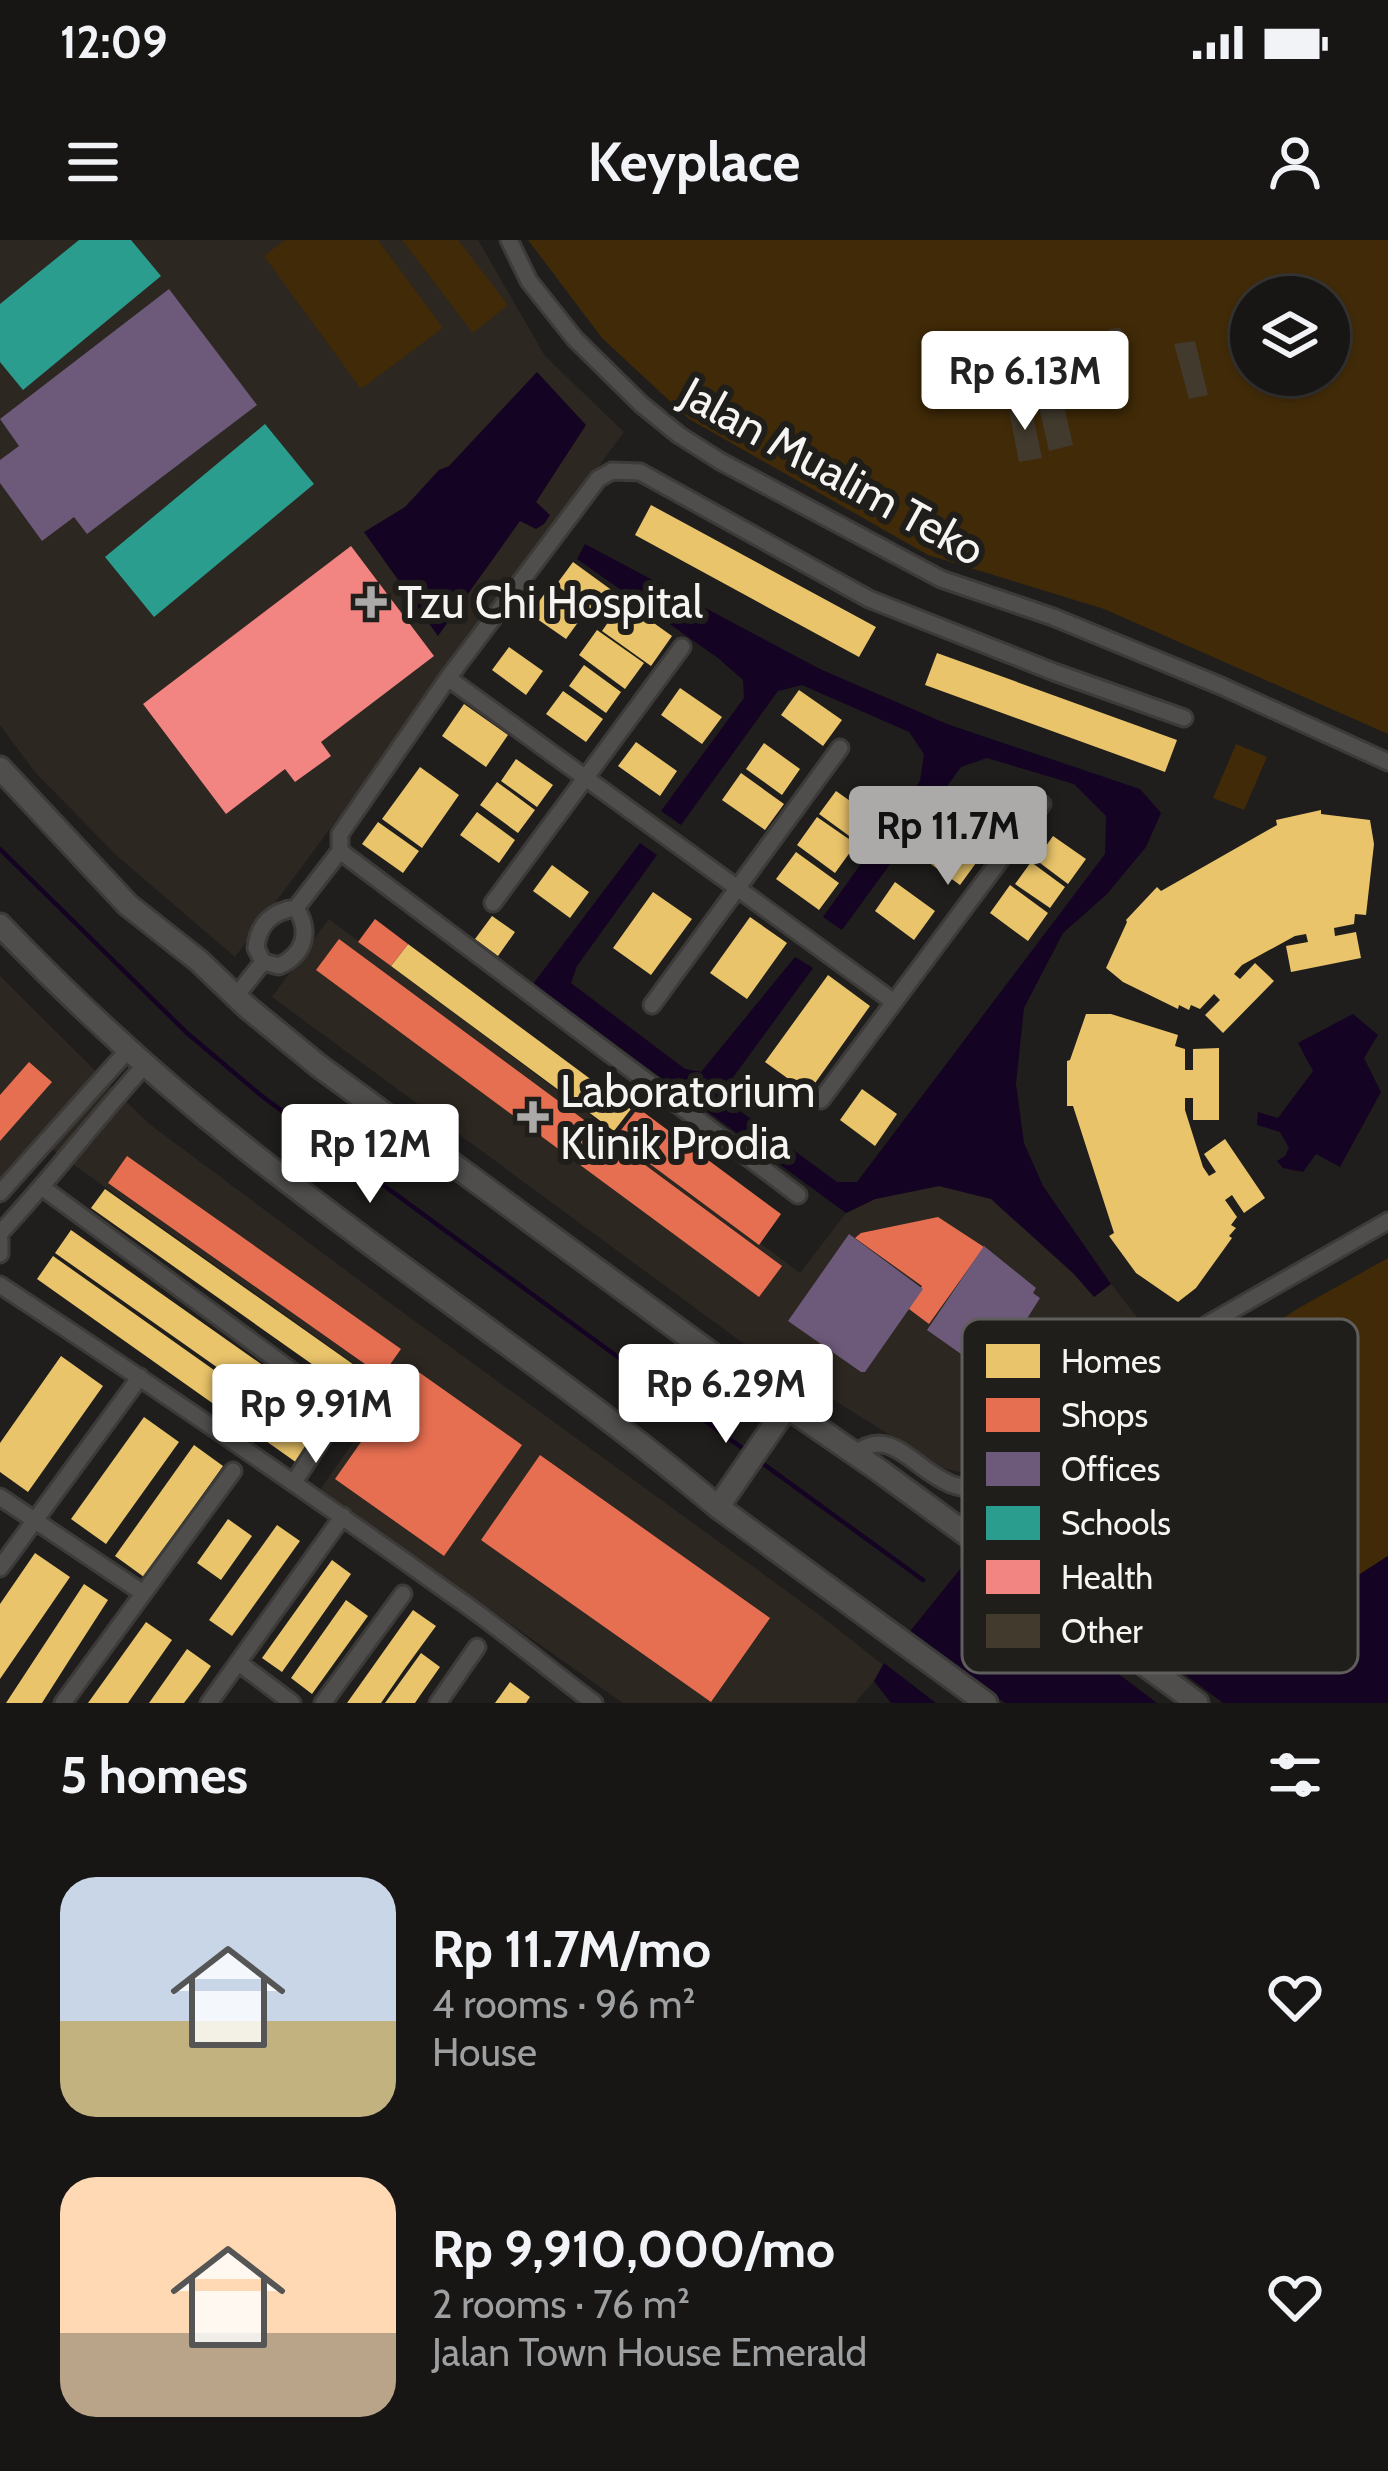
<!DOCTYPE html>
<html lang="en">
<head>
<meta charset="utf-8">
<style>
  :root { --surface:#171615; --page:#201f1e; --text:#f1f3f6; --muted:#9e9fa0; --line:#363534; --accent:#abaaa8 }
  body { margin:0; font-family:Cabin,sans-serif; background:var(--page); color:var(--text); height:100vh; display:flex; flex-direction:column; font-size:45px; white-space:nowrap }
  * { box-sizing:border-box; margin:0 }
  p { font-size:39px; color:var(--muted) }
  .icon { flex:none; width:66px; height:66px; fill:none; stroke:currentColor; stroke-width:2; stroke-linecap:round; stroke-linejoin:round }
  .map { position:relative; height:1463px; overflow:hidden }
  .drawer { display:flex; flex-direction:column; background:var(--surface); flex:1 }
  .drawer>* { flex:none }
  .fabs { position:absolute; left:1230px; top:36px; display:grid; gap:24px }
  .fabs a { display:grid; place-items:center; width:120px; height:120px; border-radius:50%; background:var(--surface); box-shadow:0 3px 9px #0004,0 0 0 3px var(--line); font-size:60px }
  .price { position:absolute; translate:-50% -102px; padding:0 27px; border-radius:12px; background:#fff; color:#222; font-size:39px; line-height:78px; filter:drop-shadow(0 3px 6px #0008) }
  .price::after { content:''; position:absolute; left:50%; top:72px; width:36px; height:27px; margin-left:-18px; background:inherit; clip-path:polygon(0 0,100% 0,50% 100%) }
  .price.on { background:var(--accent); color:#111 }
  ul { padding:0; list-style:none }
  li { display:flex; align-items:center; gap:36px; height:300px; padding:0 60px }
  li span { display:grid; place-items:center; flex:none; width:336px; height:240px; border-radius:36px; color:#555 }
  li>.icon { margin-inline-start:auto }
  span .icon { width:144px; height:144px; fill:#fffc; stroke-width:1 }
  li b { font-size:51px }
  h2 { display:flex; justify-content:space-between; align-items:center; height:144px; padding:0 60px; font-size:51px }
  .status { display:flex; justify-content:space-between; align-items:center; height:84px; padding:0 60px; background:var(--surface); direction:ltr }
  .status svg { height:33px; fill:currentColor }
  header { display:flex; justify-content:space-between; align-items:center; height:156px; padding:0 60px; background:var(--surface); font-size:54px; font-weight:800 }
  .map>svg:first-child { display:block }
  .built { fill:#2d2721 }
  .green { fill:#402a08; fill-rule:evenodd }
  .water { fill:#140322 }
  .pier { fill:#1f1e1c }
  .homes { fill:#e9c46a }
  .shops { fill:#e76f51 }
  .offices { fill:#6d597a }
  .schools { fill:#2a9d8f }
  .health { fill:#f28482 }
  .lines { fill:none; stroke-linecap:round; stroke-linejoin:round }
  .stream { stroke:#140322; stroke-width:4.5 }
  .building { fill:#413a2d }
  .street-casing { stroke:#3c3b39; stroke-width:21 }
  .secondary-casing { stroke:#3c3b39; stroke-width:27 }
  .street { stroke:#4f4e4d; stroke-width:15 }
  .secondary { stroke:#4f4e4d; stroke-width:21 }
  .poi-dot { fill:#abaaa8; stroke:#201e1b; stroke-width:4.5 }
  .labels { text-anchor:middle; stroke-width:12; stroke-linejoin:round; paint-order:stroke }
  .street-label { font-size:45px; fill:#f6f5f3; stroke:#201e1b }
  .poi-label { font-size:45px; fill:#f6f5f3; stroke:#201e1b; text-anchor:start }
  .key { fill:#201e1b; stroke:#605e5c; stroke-width:3 }
  .key-label { font-size:33px; fill:#f6f5f3 }
</style>
</head>
<body>
<div class="status"><b>12:09</b><svg viewBox="0 0 49 12"><path d="M0 12V9h3v3zM5 12V6h3v6zM10 12V3h3v9zM15 12V0h3v12zM26 1h20v11H26zM47 4h2v5h-2z"/></svg></div>
<header><svg class="icon" aria-label="menu" viewBox="0 0 24 24"><path d="M4 6h16M4 12h16M4 18h16"/></svg>Keyplace<svg class="icon" aria-label="person" viewBox="0 0 24 24"><circle cx="12" cy="8" r="4"/><path d="M4 21q1-7 8-7t8 7"/></svg></header>
<div class="map">
<svg width="1388" height="1463" viewBox="0 0 1388 1463">
  <rect width="100%" height="100%" fill="#1f1e1c"/>
  <path class="built" d="M0 0H478L545 116 624 192 235 717 116 615 34 531 0 485Z
    M329 679 800 1033 846 973 875 959 939 946 992 959 1074 1034 1094 1057 1111 1044 1158 1104 1118 1130 1008 1222 977 1236 943 1228 747 1106 272 757Z
    M0 736 148 883 379 1055 821 1376 883 1425 874 1441 855 1463H623L320 1250 390 1149 36 898 0 942Z"/>
  <path class="green" d="M285 0H378L443 88 361 149 264 16Z
    M402 0H458L508 65 473 93Z
    M528 0H1388V494L1104 369 928 315 689 179 602 98ZM1251 57H1329V135H1251Z
    M1236 504 1267 517 1244 570 1213 558Z
    M1388 1018V1316L1315 1363 1262 1421 1247 1423 1224 1417 1105 1316 1040 1253 1172 1151 1297 1069Z"/>
  <path class="water" d="M537 132 586 185 536 262 550 275 544 284 536 289 520 281 438 396 364 292 405 267 439 230 449 226Z
    M585 304 820 429 947 484 1140 549 1161 573 1146 607 1107 654 1063 693 1024 768 1016 844 1024 903 1043 946 1111 1044 1094 1057 1074 1034 991 959 939 946 875 959 846 973 533 744 640 603 657 615 577 726 571 743 685 829 701 832 795 717 813 728 729 843V863L837 942H857L1105 614 1106 576 1074 544 987 518 961 527 842 690 823 677 920 541 924 514 909 492 802 445 778 451 681 585 661 571 744 458 743 440 718 418 577 319Z
    M1353 774 1378 795 1364 818 1381 852 1340 927 1316 914 1303 932 1283 928 1277 921 1285 916 1289 908 1280 892 1257 885 1258 872 1278 878 1313 831 1298 803Z
    M1040 1253 1105 1316 1224 1417 1247 1423 1262 1421 1315 1363 1388 1316V1463H891L874 1441 883 1425 989 1293Z"/>
  <path class="pier" d="M988 1286 1223 1463H1157L962 1316Z
    M905 1388 1005 1463H936L880 1420Z"/>
  <path class="homes" d="M651 265 876 387 859 417 635 295Z
    M573 322 617 354 601 377 556 345Z
    M548 349 584 374 566 399 530 374Z
    M623 361 672 396 651 426 602 391Z
    M597 390 644 423 625 449 579 415Z
    M509 407 543 431 526 455 492 430Z
    M937 413 1177 500 1165 532 925 445Z
    M584 425 621 452 606 473 569 446Z
    M680 448 722 477 702 504 661 475Z
    M799 450 842 480 823 506 781 475Z
    M563 451 603 479 586 502 546 474Z
    M464 464 508 495 486 527 442 496Z
    M636 502 677 531 660 556 618 526Z
    M764 503 800 529 782 555 746 529Z
    M516 519 553 545 537 567 501 541Z
    M420 527 459 555 422 608 382 579Z
    M741 533 784 564 765 590 722 560Z
    M497 542 535 570 518 593 480 565Z
    M836 551 880 582 863 606 819 574Z
    M954 557 1000 590 960 645 914 612Z
    M1321 570V574L1370 580 1374 604 1366 675 1355 674 1354 684 1334 688 1335 696 1356 692 1361 718 1291 732 1286 706 1308 702 1306 694 1295 696 1242 725 1234 734 1240 739 1255 723 1274 741 1223 793 1205 775 1220 760 1214 754 1200 769 1191 765 1189 770 1179 765 1178 769 1123 742 1106 728 1127 682 1126 680 1157 647 1161 651 1277 585 1276 580Z
    M477 572 515 600 499 623 460 595Z
    M817 577 856 604 835 633 797 605Z
    M378 582 419 611 403 633 362 604Z
    M1053 596 1086 619 1068 644 1036 620Z
    M796 612 839 643 819 670 776 639Z
    M1031 622 1065 647 1050 668 1015 644Z
    M552 625 589 652 570 678 533 651Z
    M895 642 935 671 914 700 875 671Z
    M1010 645 1048 673 1028 701 990 673Z
    M653 652 692 679 651 735 613 708Z
    M492 676 515 692 498 716 475 699Z
    M750 677 787 703 747 759 710 733Z
    M408 704 631 869 614 891 391 726Z
    M828 735 870 766 808 853 765 822Z
    M1086 774H1111L1178 795 1175 806 1185 809V830H1193V809L1219 808V880H1193V858H1185V870L1203 927 1209 936 1216 932 1204 914 1225 899 1265 958 1244 973 1232 955 1225 960 1237 977 1231 985 1236 988 1229 996 1232 998 1196 1048 1178 1062 1136 1033 1109 996 1114 993 1073 866H1067V821L1070 820Z
    M862 849 897 874 875 906 840 880Z
    M105 949 374 1139 360 1158 91 968Z
    M71 990 332 1174 316 1197 55 1013Z
    M53 1016 313 1200 297 1223 37 1039Z
    M61 1116 103 1146 28 1252 0 1232V1203Z
    M144 1177 179 1202 106 1304 71 1279Z
    M194 1205 223 1226 144 1337 115 1316Z
    M228 1279 252 1296 221 1340 197 1323Z
    M277 1285 300 1301 232 1396 209 1380Z
    M35 1313 70 1337 0 1439V1364Z
    M332 1320 351 1334 282 1432 262 1418Z
    M84 1344 108 1360 70 1419 42 1463H6Z
    M346 1360 368 1376 312 1454 291 1438Z
    M413 1370 436 1386 406 1427 381 1463H347Z
    M146 1382 172 1400 130 1460 128 1463H88Z
    M187 1409 211 1426 199 1443 184 1463H149Z
    M421 1413 440 1427 419 1457 415 1463H385Z
    M510 1442 530 1457 526 1463H495Z"/>
  <path class="shops" d="M375 679 408 704 391 726 358 702Z
    M339 699 782 1026 759 1057 316 730Z
    M29 822 52 842 0 901V855Z
    M638 868 781 974 759 1005 615 898Z
    M127 916 401 1109 382 1136 108 943Z
    M938 977 984 1007 929 1084 909 1069 922 1046 855 998 861 993Z
    M413 1128 522 1205 444 1316 335 1239Z
    M540 1215 770 1378 711 1462 481 1300Z"/>
  <path class="offices" d="M169 49 257 165 87 294 74 277 42 301 0 243V220L19 206 0 179Z
    M849 994 923 1049 865 1132H861L788 1081Z
    M984 1006 1036 1048 1033 1053 1040 1058 993 1133 990 1131 988 1133 927 1090Z"/>
  <path class="schools" d="M79 0H131L161 36 23 150 0 122V64Z
    M265 184 314 244 154 377 105 317Z"/>
  <path class="health" d="M351 306 434 416 321 502 331 516 295 542 285 529 226 574 143 464Z"/>
  <g class="lines">
    <path class="stream" d="M0 609 187 793 263 857 749 1213
      M758 1220 923 1340"/>
  </g>
  <path class="building" d="M1120 88 1126 96 1125 112 1115 122 1105 117 1104 97 1110 89Z
    M1195 101 1208 155 1189 159 1174 104Z
    M1060 148 1073 205 1049 211 1037 159 1044 158 1043 152Z
    M1023 162 1024 167 1031 166 1042 218 1019 222 1009 171 1016 170 1014 164Z"/>
  <g class="lines">
    <g class="street-casing">
      <path id="street" d="M509 0 529 41 575 99 641 164 679 195 720 221 941 339 1053 377 1221 446 1388 522
        M448 438 340 594V611L798 955
        M493 663 682 407
        M296 668C311 691 305 714 279 726L263 722 256 708C258 684 272 671 296 668L340 611
        M236 756 263 722
        M894 762 448 438 598 239 612 231 640 232 869 359 1054 432 1184 478
        M652 765 840 508
        M821 860 1042 564
        M43 948 334 1162 337 1173 334 1181 294 1242
        M0 953 128 810
        M0 993C51 939 95 880 145 825
        M0 1000V1014
        M0 1045C154 1146 306 1250 455 1357 503 1390 547 1428 594 1463
        M855 1214C902 1174 928 1268 992 1244L1129 1146 1208 1084 1388 981
        M0 1257 143 1353
        M0 1328 140 1137
        M239 1423 292 1463
        M63 1463 233 1231
        M209 1463 343 1276
        M323 1463 403 1354
        M438 1463 477 1407"/>
    </g>
    <g class="secondary-casing">
      <path id="secondary" d="M0 528 128 665 199 721 247 767 319 826 732 1129 880 1231 1197 1463
        M0 685C77 765 157 839 244 907 399 1031 566 1139 718 1267L986 1463
        M718 1267 786 1168"/>
    </g>
    <use href="#street" class="street"/>
    <use href="#secondary" class="secondary"/>
  </g>
  <g class="poi-dot">
    <path d="M365 344h12v12h12v12h-12v12h-12v-12h-12v-12h12z"/>
    <path d="M527 859h12v12h12v12h-12v12h-12v-12h-12v-12h12z"/>
  </g>
  <g class="labels">
    <g class="street-label">
      <text transform="translate(833 231) rotate(29)" y="16">Jalan Mualim Teko</text>
    </g>
    <g class="poi-label">
      <text x="398" y="378">Tzu Chi Hospital</text>
      <text x="560" y="867">Laboratorium<tspan x="560" dy="52">Klinik Prodia</tspan></text>
    </g>
  </g>
  <rect x="962" y="1079" width="396" height="354" rx="18" class="key"/>
  <rect x="986" y="1104" width="54" height="34" fill="#e9c46a"/>
  <rect x="986" y="1158" width="54" height="34" fill="#e76f51"/>
  <rect x="986" y="1212" width="54" height="34" fill="#6d597a"/>
  <rect x="986" y="1266" width="54" height="34" fill="#2a9d8f"/>
  <rect x="986" y="1320" width="54" height="34" fill="#f28482"/>
  <rect x="986" y="1374" width="54" height="34" fill="#413a2d"/>
  <g class="key-label">
    <text x="1061" y="1133">Homes</text>
    <text x="1061" y="1187">Shops</text>
    <text x="1061" y="1241">Offices</text>
    <text x="1061" y="1295">Schools</text>
    <text x="1061" y="1349">Health</text>
    <text x="1061" y="1403">Other</text>
  </g>
</svg>
<div class="fabs">
<a><svg class="icon" aria-label="layers" viewBox="0 0 24 24"><path d="M12 4l9 5-9 5-9-5zM3 14l9 5 9-5"/></svg></a>
</div>
<b class="price" style="left:1025px;top:193px">Rp 6.13M</b>
<b class="price on" style="left:948px;top:648px">Rp 11.7M</b>
<b class="price" style="left:370px;top:966px">Rp 12M</b>
<b class="price" style="left:726px;top:1206px">Rp 6.29M</b>
<b class="price" style="left:316px;top:1226px">Rp 9.91M</b>
</div>
<section class="drawer">
<h2>5 homes<svg class="icon" aria-label="filters" viewBox="0 0 24 24"><path d="M4 7h16M4 17h16"/><circle cx="9" cy="7" r="2"/><circle cx="15" cy="17" r="2"/></svg></h2>
<ul>
<li><span style="background:linear-gradient(#c9d6e8 60%,#c2b280 0)"><svg class="icon" aria-label="home" viewBox="0 0 24 24"><path d="M3 11l9-7 9 7M6 9v11h12V9"/></svg></span><div><b>Rp 11.7M/mo</b><p>4 rooms · 96 m²</p><p>House</p></div><svg class="icon" aria-label="heart" viewBox="0 0 24 24"><path d="M12 20l-8-8c-3-5 5-10 8-4 3-6 11-1 8 4z"/></svg></li>
<li><span style="background:linear-gradient(#ffd9b3 65%,#b9a48a 0)"><svg class="icon" aria-label="home" viewBox="0 0 24 24"><path d="M3 11l9-7 9 7M6 9v11h12V9"/></svg></span><div><b>Rp 9,910,000/mo</b><p>2 rooms · 76 m²</p><p>Jalan Town House Emerald</p></div><svg class="icon" aria-label="heart" viewBox="0 0 24 24"><path d="M12 20l-8-8c-3-5 5-10 8-4 3-6 11-1 8 4z"/></svg></li>
</ul>
</section>
</body>
</html>
